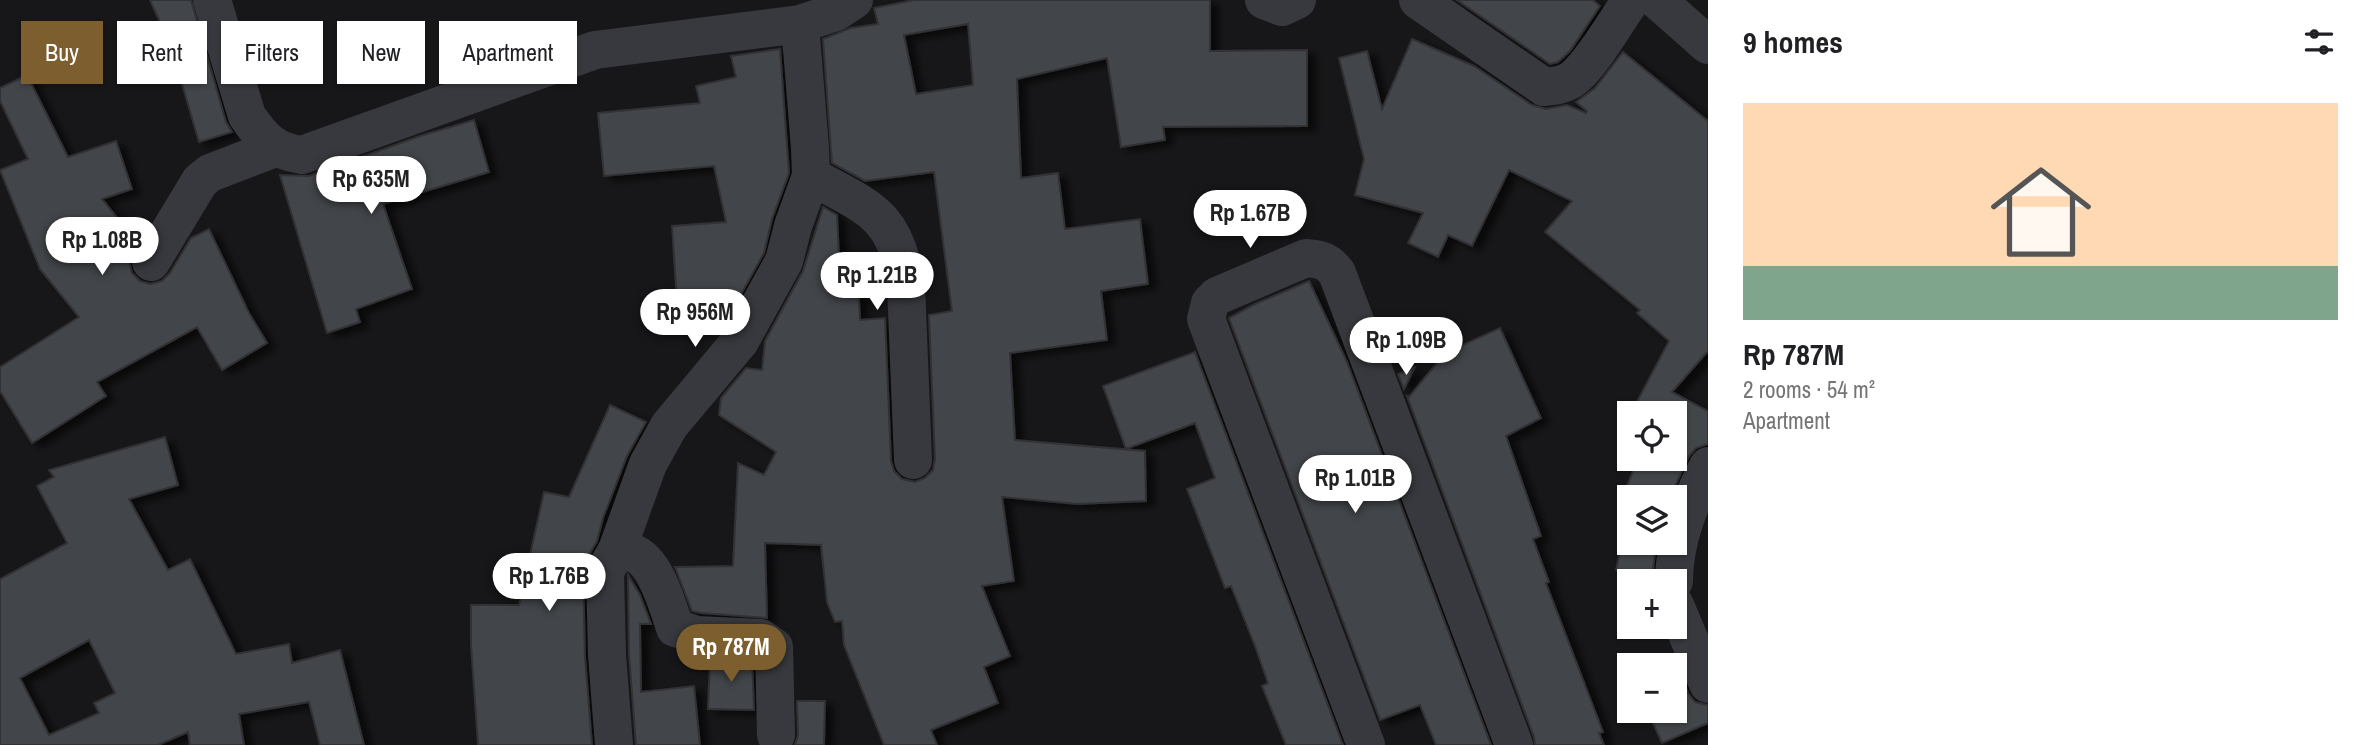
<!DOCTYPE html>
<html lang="en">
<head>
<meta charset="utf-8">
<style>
  :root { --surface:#fff; --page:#f2f2f2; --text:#202124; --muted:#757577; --line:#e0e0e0; --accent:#7d5e2e }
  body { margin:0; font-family:"Archivo Narrow",sans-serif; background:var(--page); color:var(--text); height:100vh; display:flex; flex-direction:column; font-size:26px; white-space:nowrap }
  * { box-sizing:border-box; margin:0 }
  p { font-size:23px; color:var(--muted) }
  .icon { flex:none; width:38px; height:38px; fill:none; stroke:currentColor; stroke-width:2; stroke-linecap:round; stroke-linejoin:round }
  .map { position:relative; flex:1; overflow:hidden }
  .sheet { display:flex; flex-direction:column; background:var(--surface); width:665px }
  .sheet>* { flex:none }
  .guide { position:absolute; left:21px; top:21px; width:665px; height:63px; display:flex; gap:14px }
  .fabs { position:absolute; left:1617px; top:401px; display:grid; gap:14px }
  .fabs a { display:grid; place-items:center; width:70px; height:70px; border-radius:0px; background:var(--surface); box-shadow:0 2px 5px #0004; font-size:35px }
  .price { position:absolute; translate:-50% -60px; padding:0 16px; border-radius:24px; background:#fff; color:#222; font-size:23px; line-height:46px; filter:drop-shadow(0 2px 4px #0008) }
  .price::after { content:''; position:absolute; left:50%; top:42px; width:21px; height:16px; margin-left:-10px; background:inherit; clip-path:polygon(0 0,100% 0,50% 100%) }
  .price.current { background:var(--accent); color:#fff }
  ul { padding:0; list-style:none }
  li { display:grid; align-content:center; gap:14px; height:371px; padding:0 35px }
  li+li { border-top:2px solid var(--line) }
  li span { display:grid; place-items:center; height:217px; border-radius:0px; color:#555 }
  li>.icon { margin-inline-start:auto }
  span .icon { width:126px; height:126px; fill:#fffc; stroke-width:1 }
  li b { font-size:30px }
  h2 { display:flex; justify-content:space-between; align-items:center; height:84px; padding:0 35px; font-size:30px }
  .chip { padding:0 24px; border-radius:0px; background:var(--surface); box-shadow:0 2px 5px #0004; font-size:24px; line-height:63px }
  .chip.current { background:var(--accent); color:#fff }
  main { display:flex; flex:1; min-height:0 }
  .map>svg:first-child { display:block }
  .building { fill:#434549; stroke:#313135; stroke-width:2; fill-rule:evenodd; filter:url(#shadow) }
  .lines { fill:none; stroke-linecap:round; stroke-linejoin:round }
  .minor { stroke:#38393e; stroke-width:38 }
</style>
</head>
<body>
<main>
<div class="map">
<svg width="1708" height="745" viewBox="0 0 1708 745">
  <defs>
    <filter id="shadow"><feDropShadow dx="8" dy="4.5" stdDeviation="3.5" flood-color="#0009"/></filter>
  </defs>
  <rect width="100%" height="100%" fill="#171719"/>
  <path class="building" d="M150 0H191L226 122 232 132 199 142 180 77 184 76Z
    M914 0H1210V51L1307 50V126L1163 127 1165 140 1121 147 1107 58 1017 79 1021 178 1058 173 1065 229 1140 219 1148 284 1101 291 1107 340 1010 353 1015 440 1145 451 1146 501 1077 504 1002 497 1014 581 982 586 1010 656 984 667 998 703 931 730 937 745H884L844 645 842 621 835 622 827 602 821 545 765 543 767 618 701 613 692 611 675 567 733 566 738 463 764 475 776 452 719 415 721 398 746 368 762 370 765 341 803 271 823 207 837 215 840 278H858L860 320 885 318 891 461 894 471 902 479 915 482 925 478 933 470 935 459 929 315 952 311 934 172 865 181 832 163 823 39 851 28 878 24 874 8ZM968 24 973 85 916 94 904 35Z
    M1457 0H1593L1600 6 1570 51 1558 62 1550 64Z
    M1412 39 1474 66 1532 105 1546 109 1567 105 1586 113 1587 111 1576 102 1595 88 1623 52 1708 121V351L1672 392 1708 411V444L1696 448 1689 456 1670 497H1632L1624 494 1638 458H1675V413H1631L1669 341 1637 313 1640 310 1545 232 1572 201 1509 170 1472 246 1448 235 1438 257 1408 243 1423 213 1355 195 1364 159 1339 58 1367 51 1382 109Z
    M780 49 789 173 772 219 764 253 730 314H727L729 295 716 315 678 318 672 226 726 222 714 166 604 176 598 113 700 103 696 86 736 77 731 56Z
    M27 75 68 157 116 141 132 189 102 199 137 242 129 261 132 273 140 281 150 284 162 281 170 273 191 238 209 229 249 313 267 343 222 370 197 327 97 382 106 396 32 443 0 391V367L79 317 40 269 0 170 28 159 0 101V88Z
    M474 120 489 172 383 204 412 289 356 309 360 322 327 333 280 175 309 176 420 136Z
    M1309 281 1347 362 1491 745H1436L1420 705 1380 720 1229 318 1255 304Z
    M1500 328 1541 418 1506 436 1541 536 1533 539 1549 582 1546 583 1603 732 1599 733 1604 745H1535L1534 737 1407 396 1409 397 1445 353Z
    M1195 352 1343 745H1286L1262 686 1268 683 1255 646 1231 586 1225 588 1187 489 1215 478 1195 423 1126 449 1103 386Z
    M1415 367 1404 389 1398 374Z
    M610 405 646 422 627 456 603 518 597 541 586 560 583 571 585 657 592 745H478L471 645V605H519L544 492 569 497Z
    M1629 416V439L1620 432Z
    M165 437 178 485 129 499 168 570 190 559 236 654 289 644 292 663 340 650 364 745H320L309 702 239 714 244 745H190L188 732 158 745H0V579L67 543 37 486 54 477 49 470ZM89 640 115 693 94 703 99 713 49 735 20 678Z
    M1629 510V542H1656L1652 579 1616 570Z
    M628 575 640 595 651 624H640L641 692 694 686 700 745H636L629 654Z
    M710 658 752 659 754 710 708 709Z
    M1675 661 1688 693 1695 702 1708 705V723L1662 743 1647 710H1675Z
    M797 701H825L824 745H795L798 735Z"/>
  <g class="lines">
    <path class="minor" d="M212 0 247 116C263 139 273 151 302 155L595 50 800 24
      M1264 0 1282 7 1297 0
      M1418 0 1544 87C1554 86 1563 85 1571 80 1591 66 1616 21 1631 0
      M1657 0 1708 45
      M811 176C868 208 896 213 906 285L913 460
      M151 262 200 181 210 173 275 148
      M617 550C622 551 628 551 633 553 656 561 668 607 675 628L697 635 761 638 774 647 776 735
      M1674 581C1674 541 1690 502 1708 466
      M1675 605 1708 684
      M614 745 607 655 605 571 617 550 648 464 669 426 740 341 784 261 793 226 811 176 810 148 800 24 836 12 854 0
      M1366 745 1206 319 1210 303 1217 296 1306 258C1321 259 1328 261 1337 273L1514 745"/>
  </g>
</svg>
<div class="fabs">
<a><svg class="icon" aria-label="locate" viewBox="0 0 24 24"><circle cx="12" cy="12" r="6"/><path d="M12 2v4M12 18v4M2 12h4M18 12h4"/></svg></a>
<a><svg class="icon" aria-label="layers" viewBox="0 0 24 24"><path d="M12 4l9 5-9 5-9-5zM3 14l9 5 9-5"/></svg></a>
<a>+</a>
<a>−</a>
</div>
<b class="price" style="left:371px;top:216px">Rp 635M</b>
<b class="price" style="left:1250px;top:250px">Rp 1.67B</b>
<b class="price" style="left:102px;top:277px">Rp 1.08B</b>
<b class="price" style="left:877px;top:312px">Rp 1.21B</b>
<b class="price" style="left:695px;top:349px">Rp 956M</b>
<b class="price" style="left:1406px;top:377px">Rp 1.09B</b>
<b class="price" style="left:1355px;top:515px">Rp 1.01B</b>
<b class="price" style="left:549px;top:613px">Rp 1.76B</b>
<b class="price current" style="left:731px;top:684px">Rp 787M</b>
<div class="guide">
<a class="chip current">Buy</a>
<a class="chip">Rent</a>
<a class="chip">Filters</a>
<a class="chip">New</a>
<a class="chip">Apartment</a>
</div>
</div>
<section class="sheet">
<h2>9 homes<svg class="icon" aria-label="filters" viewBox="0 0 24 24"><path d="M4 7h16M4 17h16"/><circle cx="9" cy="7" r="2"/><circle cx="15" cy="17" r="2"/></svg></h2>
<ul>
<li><span style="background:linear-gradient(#ffd9b3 75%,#7fa58c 0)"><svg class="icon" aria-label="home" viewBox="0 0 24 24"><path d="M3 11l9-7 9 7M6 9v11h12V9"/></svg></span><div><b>Rp 787M</b><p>2 rooms · 54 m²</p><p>Apartment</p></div></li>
</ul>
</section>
</main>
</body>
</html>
